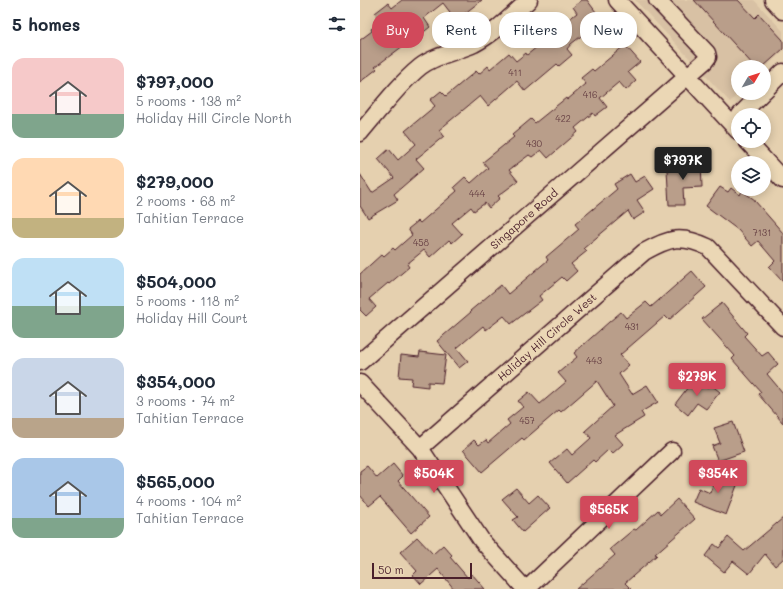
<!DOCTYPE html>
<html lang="en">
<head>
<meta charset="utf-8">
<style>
  :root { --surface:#fff; --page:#f2f2f3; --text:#1f2937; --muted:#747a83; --accent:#d1495b }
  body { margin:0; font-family:Mali,sans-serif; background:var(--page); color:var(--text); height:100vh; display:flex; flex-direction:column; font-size:15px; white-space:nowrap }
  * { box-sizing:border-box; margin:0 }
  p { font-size:13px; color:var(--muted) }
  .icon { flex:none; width:22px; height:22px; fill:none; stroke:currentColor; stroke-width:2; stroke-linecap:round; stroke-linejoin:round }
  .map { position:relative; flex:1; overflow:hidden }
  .details { display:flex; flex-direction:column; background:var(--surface); width:360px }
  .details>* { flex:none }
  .top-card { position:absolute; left:12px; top:12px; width:351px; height:36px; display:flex; gap:8px }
  .needle { width:26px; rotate:51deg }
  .tools { position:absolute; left:371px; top:60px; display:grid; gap:8px }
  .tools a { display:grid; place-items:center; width:40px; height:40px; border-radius:50%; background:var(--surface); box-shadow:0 2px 10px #0003; font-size:20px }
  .scale { position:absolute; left:12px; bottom:10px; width:100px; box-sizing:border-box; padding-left:4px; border:2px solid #4a1f2b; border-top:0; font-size:11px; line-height:14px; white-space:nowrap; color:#4a1f2b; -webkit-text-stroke:3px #ebd7b5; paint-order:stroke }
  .price { position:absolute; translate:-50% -34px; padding:0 9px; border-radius:4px; background:var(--accent); color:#fff; font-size:13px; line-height:26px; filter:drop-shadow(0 1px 2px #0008) }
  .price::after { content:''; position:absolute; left:50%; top:24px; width:12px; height:9px; margin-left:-6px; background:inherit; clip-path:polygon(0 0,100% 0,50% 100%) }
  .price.on { background:#222; color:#fff }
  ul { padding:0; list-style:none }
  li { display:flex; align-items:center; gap:12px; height:100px; padding:0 12px }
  li span { display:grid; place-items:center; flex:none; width:112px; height:80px; border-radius:12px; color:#555 }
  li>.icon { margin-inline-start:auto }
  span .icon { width:48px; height:48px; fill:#fffc; stroke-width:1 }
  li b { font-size:17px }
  h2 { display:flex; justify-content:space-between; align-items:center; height:48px; padding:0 12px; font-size:17px }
  .pill { padding:0 14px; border-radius:16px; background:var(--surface); box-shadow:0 2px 10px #0003; font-size:14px; line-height:36px }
  .pill.on { background:var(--accent); color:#fff }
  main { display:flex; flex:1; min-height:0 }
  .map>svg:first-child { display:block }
  .built { fill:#d8c1a4 }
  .building { fill:#b99e8a; stroke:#4a1f2b }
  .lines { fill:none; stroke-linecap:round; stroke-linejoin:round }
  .minor-casing { stroke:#4a1f2b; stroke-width:19 }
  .minor { stroke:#ebd7b5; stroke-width:16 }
  .labels { text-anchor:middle; stroke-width:3; stroke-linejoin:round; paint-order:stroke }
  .number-label { font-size:9px; fill:#663f43 }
  .street-label { font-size:11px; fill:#4a1f2b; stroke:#ebd7b5 }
</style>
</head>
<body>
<main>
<section class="details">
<h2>5 homes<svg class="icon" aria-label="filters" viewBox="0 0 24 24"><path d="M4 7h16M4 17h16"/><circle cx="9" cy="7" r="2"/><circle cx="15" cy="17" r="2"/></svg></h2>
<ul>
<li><span style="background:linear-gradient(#f6c9c9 70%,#7fa58c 0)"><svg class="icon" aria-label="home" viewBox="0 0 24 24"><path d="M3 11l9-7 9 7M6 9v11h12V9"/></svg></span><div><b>$797,000</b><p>5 rooms · 138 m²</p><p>Holiday Hill Circle North</p></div></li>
<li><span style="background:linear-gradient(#ffd9b3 75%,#c2b280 0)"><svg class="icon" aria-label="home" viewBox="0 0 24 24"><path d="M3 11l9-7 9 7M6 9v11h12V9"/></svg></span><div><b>$279,000</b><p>2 rooms · 68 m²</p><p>Tahitian Terrace</p></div></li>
<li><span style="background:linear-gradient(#bfe0f5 60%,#7fa58c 0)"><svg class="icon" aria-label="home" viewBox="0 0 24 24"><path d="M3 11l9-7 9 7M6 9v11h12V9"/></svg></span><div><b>$504,000</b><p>5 rooms · 118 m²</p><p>Holiday Hill Court</p></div></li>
<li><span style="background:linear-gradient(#c9d6e8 75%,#b9a48a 0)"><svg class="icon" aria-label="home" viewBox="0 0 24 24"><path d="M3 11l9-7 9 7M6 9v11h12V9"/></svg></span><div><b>$354,000</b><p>3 rooms · 74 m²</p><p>Tahitian Terrace</p></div></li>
<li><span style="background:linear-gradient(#a9c7e8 75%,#7fa58c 0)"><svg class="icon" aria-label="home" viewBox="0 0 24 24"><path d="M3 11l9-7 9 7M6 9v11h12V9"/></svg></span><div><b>$565,000</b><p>4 rooms · 104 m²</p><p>Tahitian Terrace</p></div></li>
</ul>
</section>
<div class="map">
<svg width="423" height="589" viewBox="0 0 423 589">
  <rect width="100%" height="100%" fill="#e5d0af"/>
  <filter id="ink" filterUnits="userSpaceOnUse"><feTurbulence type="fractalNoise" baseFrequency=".025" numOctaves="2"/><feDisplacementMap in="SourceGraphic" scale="8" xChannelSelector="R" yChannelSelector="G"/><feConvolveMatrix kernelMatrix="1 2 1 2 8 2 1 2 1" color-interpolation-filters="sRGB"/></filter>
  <g filter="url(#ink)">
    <path class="built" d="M275 0H394L423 31V51L404 69V67H378V93H379L370 102Z"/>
    <path class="building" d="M42 0H122L96 20 83 3 64 18 70 27 60 35 55 28 38 40 43 46 15 67 17 69 0 82V40L12 31 11 29 22 21 15 13 28 3 32 8Z
      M222 0H227L242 20 211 44 207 49 212 55 199 66 197 64 165 91 157 81 128 106 120 96 79 130 84 136 56 159 64 168 34 194 38 200 8 218 0 206V174L12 193 34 178 18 159 29 149 38 160 56 144 45 131 75 106 70 100 81 91 86 96 116 71 119 74 128 66 130 69 149 53 156 61 166 53 167 55 188 38 178 27 189 18 197 28 217 13 213 7Z
      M334 0H378L395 18 399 14 423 40V49L403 67H395Z
      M265 45 280 62 268 72 276 81 266 90 259 82 240 98 247 107 235 116 233 113 215 128 218 132 188 158 181 150 172 157 169 155 149 170 158 181 138 196 140 198 129 208 125 203 114 211 111 207 92 223 102 234 92 243 89 240 70 257 64 250 47 264 49 267 29 284 28 283 9 299 16 307 6 316 0 310V274L22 254 24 256 33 248 35 250 52 235 48 229 58 221 60 223 97 191 94 187 105 177 111 183 128 168 123 162 154 137 152 135 171 119 175 123 206 98 207 100 226 84 221 78 232 69 234 71Z
      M341 162 342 187 323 188 324 205H309L307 170 317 169V163Z
      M270 174 275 182 285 176 294 189 277 200 285 212 273 220 268 211 224 248 227 251 211 264 217 271 206 281 202 277 179 296 182 300 151 324 144 316 126 330 123 326 97 348 108 361 99 368 77 341 111 312 110 311 141 285 148 294 188 260 186 257 219 229 215 224 257 189 254 184Z
      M360 187 368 192 371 188 380 195 382 191 395 200V201L423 233V282L409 267 415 261 398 241 392 246 378 230 346 206Z
      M332 271 346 287 309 320 305 316 260 355 269 365 259 374 272 394 287 385 298 402 281 412 284 417 255 435 263 444 252 454 248 450 235 462 233 460 207 483 190 463 207 449 212 455 231 438 225 431 253 406 237 381 201 412 199 410 164 440 162 438 122 472 103 450 114 440 119 445 126 440 128 443 150 424 147 420 163 407 158 401 169 392 180 404 206 382 198 373 217 357 214 353 249 322 261 312 266 318 286 302 291 307Z
      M362 303 387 333 384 336 402 356 408 352 418 364 407 374 423 393V423L398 394 401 392 372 359 375 356 342 319Z
      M60 352 86 355 82 383 68 382V387L51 385 52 378 39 377 41 355 59 357Z
      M335 378 347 388 350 384 360 392 346 409 337 403 328 415 315 404Z
      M373 422 384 452 358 461 352 446 360 443 354 428Z
      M33 464 43 476 38 481 69 517 51 533 20 497 9 506 0 495V471L7 466 17 478Z
      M358 471 379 480 366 515 333 502 339 488 350 493Z
      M156 488 169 503 178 495 190 508 163 532 153 520 158 517 142 499Z
      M317 499 335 519 295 554 297 555 265 583 271 589H216L255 555 250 549 274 529 276 530 298 510 301 514Z
      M423 518V559L415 566 405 554 389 574 373 561 364 572 345 556 354 544 359 548 368 537 384 551Z
      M57 537 73 554 83 545 92 555 90 557 108 578 112 574 125 589H94L78 569 61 584 53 575 57 571 40 552Z"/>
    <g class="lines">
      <g class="minor-casing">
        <path id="minor" d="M257 0 378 131
          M413 0 423 11
          M404 91 423 72
          M380 115 402 93
          M0 133C19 111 37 86 60 67 75 55 97 52 114 44 135 33 151 16 169 0
          M387 141 423 180
          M0 362 345 61 348 57 347 53 297 0
          M0 383 60 448 122 541 165 589
          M60 448 284 252C309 238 321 234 348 247L423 327
          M167 589 312 451"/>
      </g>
      <use href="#minor" class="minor"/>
    </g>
  </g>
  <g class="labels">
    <g class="number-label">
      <text x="155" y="76">411</text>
      <text x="230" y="98">416</text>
      <text x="203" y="122">422</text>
      <text x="174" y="147">430</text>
      <text x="117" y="197">444</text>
      <text x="402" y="236">7131</text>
      <text x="61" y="246">458</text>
      <text x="272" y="330">431</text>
      <text x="234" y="364">443</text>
      <text x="167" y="424">457</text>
    </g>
    <g class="street-label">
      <text transform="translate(164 219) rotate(-41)" y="4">Singapore Road</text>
      <text transform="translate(187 337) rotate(-41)" y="4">Holiday Hill Circle West</text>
    </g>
  </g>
</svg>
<div class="tools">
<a><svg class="needle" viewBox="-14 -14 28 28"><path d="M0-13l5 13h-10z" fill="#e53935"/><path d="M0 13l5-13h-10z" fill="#747a83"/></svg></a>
<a><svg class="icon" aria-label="locate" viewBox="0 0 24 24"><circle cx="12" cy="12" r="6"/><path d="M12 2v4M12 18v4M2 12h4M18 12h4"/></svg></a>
<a><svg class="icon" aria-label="layers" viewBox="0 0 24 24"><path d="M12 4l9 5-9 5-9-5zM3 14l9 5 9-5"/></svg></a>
</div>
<div class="scale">50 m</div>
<b class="price on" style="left:323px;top:181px">$797K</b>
<b class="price" style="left:337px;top:397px">$279K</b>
<b class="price" style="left:74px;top:494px">$504K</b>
<b class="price" style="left:358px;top:494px">$354K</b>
<b class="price" style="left:249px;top:530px">$565K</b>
<div class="top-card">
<a class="pill on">Buy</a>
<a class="pill">Rent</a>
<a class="pill">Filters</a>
<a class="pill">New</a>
</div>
</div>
</main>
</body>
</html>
